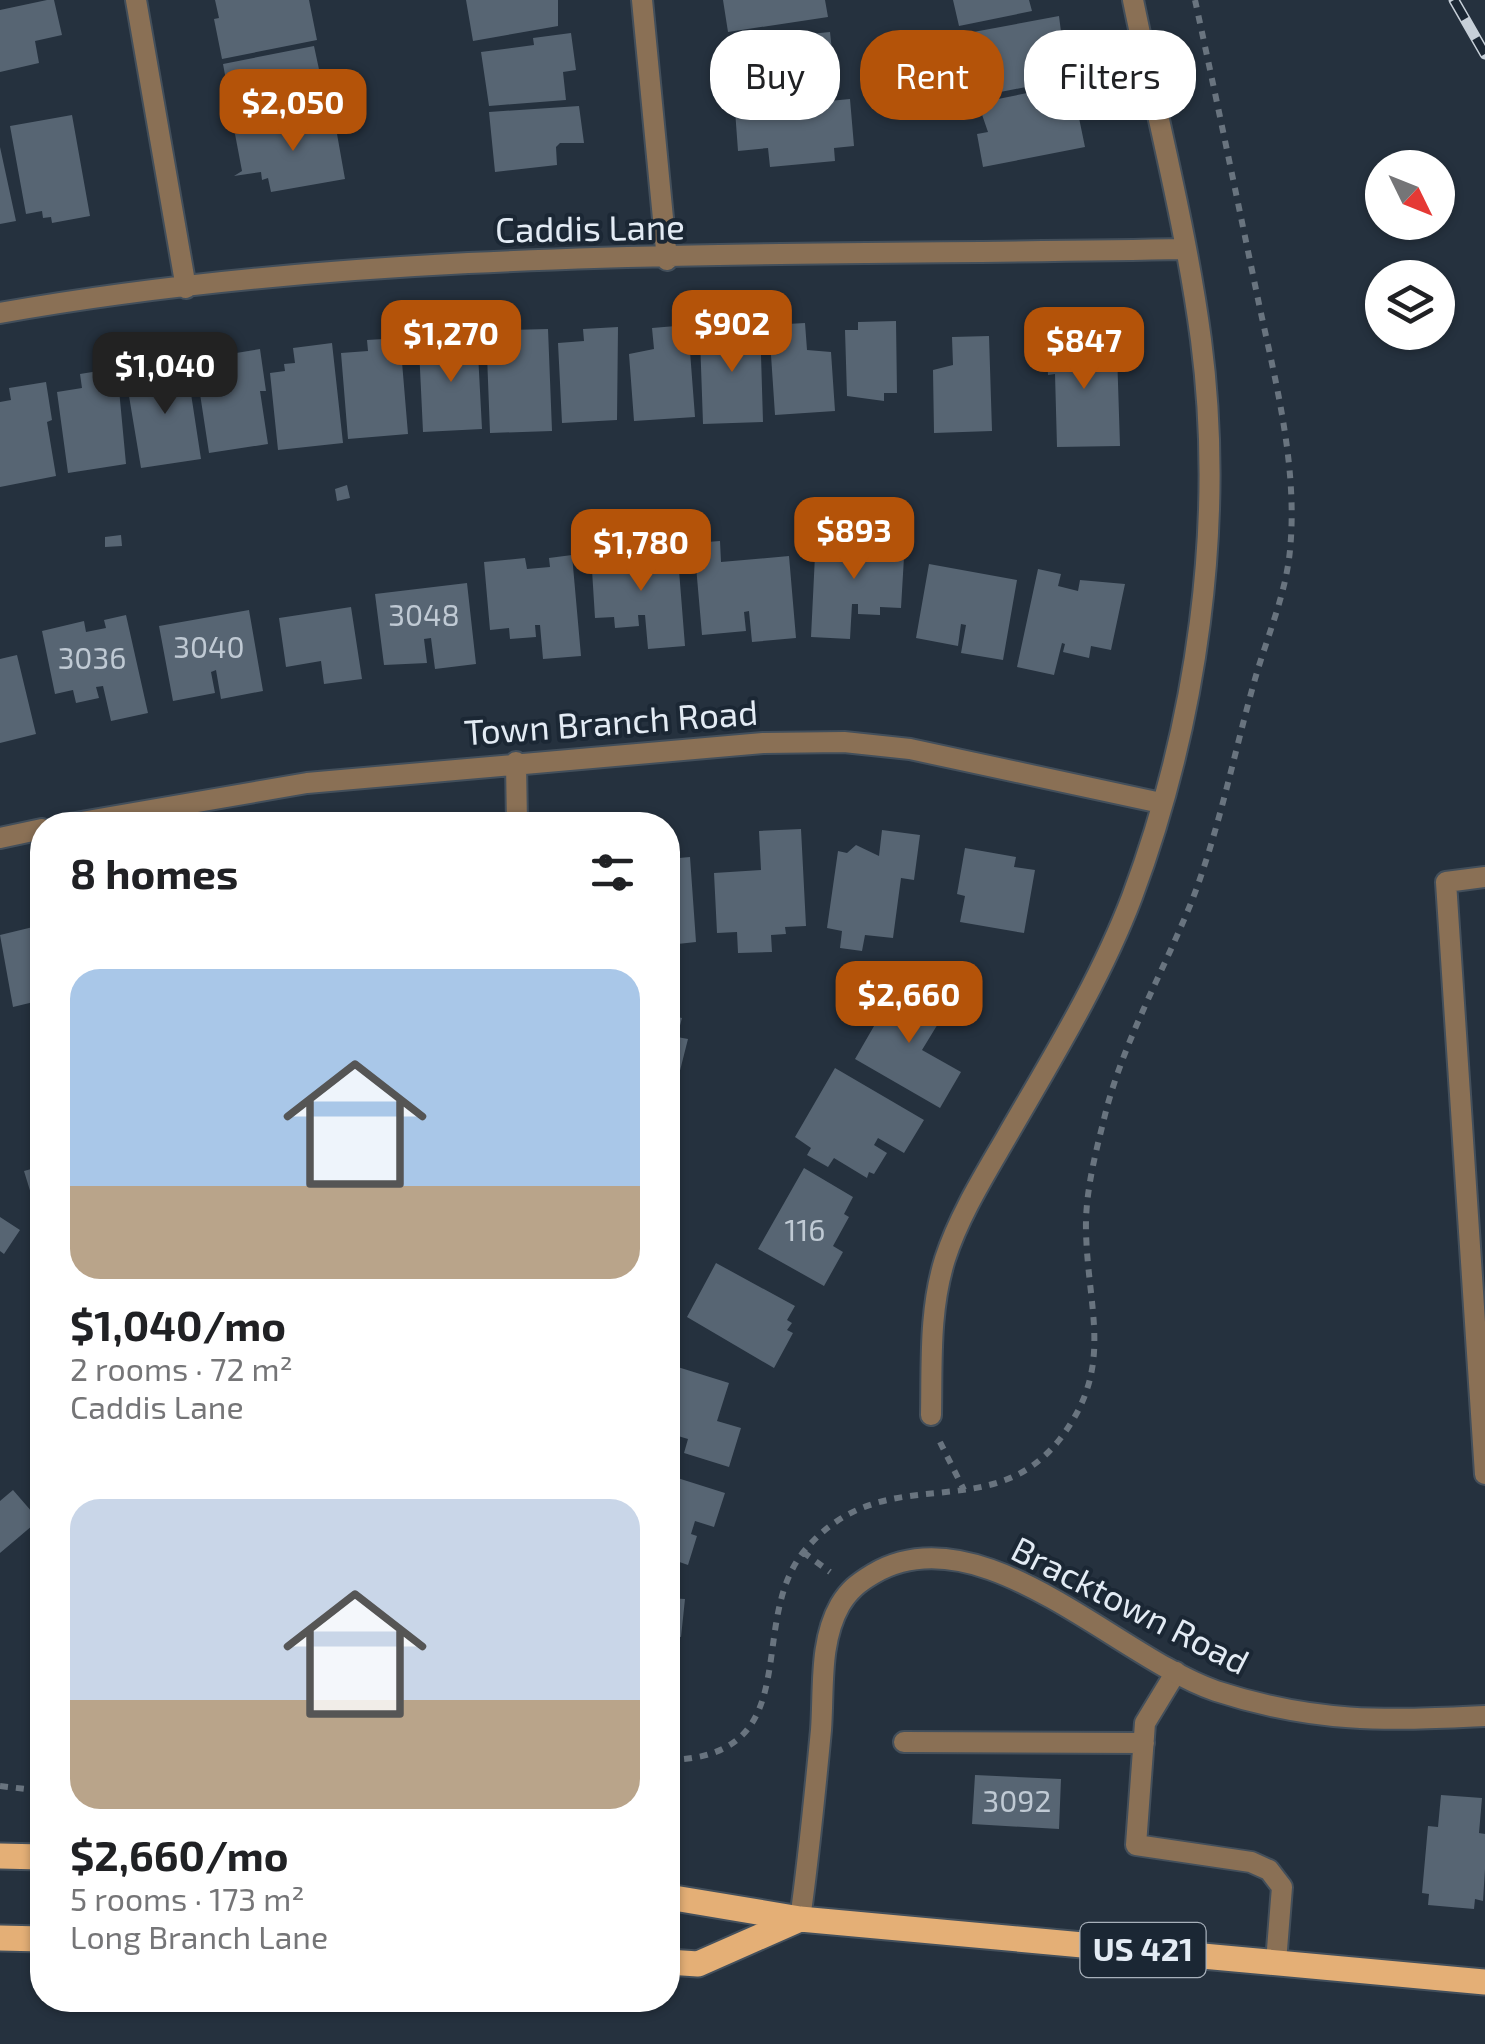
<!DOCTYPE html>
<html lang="en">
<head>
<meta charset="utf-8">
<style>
  :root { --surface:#fff; --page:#f6f6f6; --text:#202124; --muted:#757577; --accent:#b45309 }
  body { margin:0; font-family:"Exo 2",sans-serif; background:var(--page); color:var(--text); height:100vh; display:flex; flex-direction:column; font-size:38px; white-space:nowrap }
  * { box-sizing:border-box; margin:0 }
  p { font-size:32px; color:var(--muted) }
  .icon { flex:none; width:55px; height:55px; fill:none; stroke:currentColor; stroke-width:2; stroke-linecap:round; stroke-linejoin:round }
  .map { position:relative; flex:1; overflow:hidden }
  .details { position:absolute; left:30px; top:812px; width:650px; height:1200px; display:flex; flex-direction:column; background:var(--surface); border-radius:40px; box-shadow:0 2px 8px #0004 }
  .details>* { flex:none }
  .hud { position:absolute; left:710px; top:30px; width:625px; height:90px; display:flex; gap:20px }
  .needle { width:65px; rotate:133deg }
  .buttons { position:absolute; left:1365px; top:150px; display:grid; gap:20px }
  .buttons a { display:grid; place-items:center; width:90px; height:90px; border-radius:50%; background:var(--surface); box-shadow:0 2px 8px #0004; font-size:50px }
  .price { position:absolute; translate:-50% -85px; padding:0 22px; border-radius:20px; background:var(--accent); color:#fff; font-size:32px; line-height:65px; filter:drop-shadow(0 2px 5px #0008) }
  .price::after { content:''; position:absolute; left:50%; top:60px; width:30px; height:22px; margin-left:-15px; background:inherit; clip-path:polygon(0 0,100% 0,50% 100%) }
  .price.active { background:#222; color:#fff }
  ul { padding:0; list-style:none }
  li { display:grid; align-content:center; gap:20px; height:530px; padding:0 40px }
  li span { display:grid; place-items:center; height:310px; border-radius:30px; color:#555 }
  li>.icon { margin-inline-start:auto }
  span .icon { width:180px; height:180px; fill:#fffc; stroke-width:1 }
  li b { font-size:42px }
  h2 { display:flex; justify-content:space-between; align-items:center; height:120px; padding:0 40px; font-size:42px }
  .tag { padding:0 35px; border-radius:40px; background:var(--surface); box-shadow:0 2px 8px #0004; font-size:35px; line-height:90px }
  .tag.active { background:var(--accent); color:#fff }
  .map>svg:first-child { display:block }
  .building { fill:#576573 }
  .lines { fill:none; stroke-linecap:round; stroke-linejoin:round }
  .lane-casing { stroke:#434f5b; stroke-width:24 }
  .street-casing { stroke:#434f5b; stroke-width:24 }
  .primary-casing { stroke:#434f5b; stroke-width:29 }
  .path { stroke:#69747f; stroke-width:6; stroke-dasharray:8 8; stroke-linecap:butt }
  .lane { stroke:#8a7055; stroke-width:20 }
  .street { stroke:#8a7055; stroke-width:20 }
  .primary { stroke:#e4af76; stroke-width:25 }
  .rail-casing { stroke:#c6cfd8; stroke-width:11 }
  .rail { stroke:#1b2734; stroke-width:8; stroke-dasharray:22; stroke-linecap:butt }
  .labels { text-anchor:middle; stroke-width:8; stroke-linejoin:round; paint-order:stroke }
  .number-label { font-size:30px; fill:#c0cad4 }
  .shield { fill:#1b2734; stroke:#a7b0ba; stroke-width:2.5 }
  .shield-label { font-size:32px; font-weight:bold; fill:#e3ebf4 }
  .street-label { font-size:35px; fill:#e3ebf4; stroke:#1b2734 }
</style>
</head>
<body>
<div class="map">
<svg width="1485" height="2044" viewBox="0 0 1485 2044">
  <rect width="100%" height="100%" fill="#25313e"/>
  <path class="building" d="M47 0H54L62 35 35 41 39 63 0 72V10Z
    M215 0H309L317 40 222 59 214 19 219 18Z
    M466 0H558V26L473 41Z
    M723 0H825L828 17 728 32Z
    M953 0H1029L1032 11 959 26Z
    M1059 16 1067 79 980 96 968 33Z
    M830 32 836 88 762 96 753 76 735 78 731 42Z
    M571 33 576 70 563 72 566 100 489 106 481 52 534 45 533 38Z
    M314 46 320 74 334 72 340 103 325 106 326 111 235 129 223 64Z
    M1072 84 1085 147 983 167 977 134 988 132 978 103Z
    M850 99 854 146 834 148 835 161 770 167 768 148 738 151 735 110Z
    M579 106 584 143H560L556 147 557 165 495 172 489 112Z
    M72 115 90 216 52 223 51 217 43 218 42 211 26 214 10 126Z
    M334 117 345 179 271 192 268 178 262 180 261 172 234 176 242 171 235 134Z
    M0 147 16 221 0 224Z
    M896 321 897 393H884V401L847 396 845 330H858V322Z
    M760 322 763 422 703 424 700 338 714 337V331L723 330 722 324Z
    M805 323 807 350 831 352 835 411 775 415 769 325Z
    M688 325 695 417 634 421 629 354 654 349 652 328Z
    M618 327 617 420 562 423 558 343 584 341 583 329Z
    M548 329 552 431 490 433 487 355 501 354V347L509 346V330Z
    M1087 332 1088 353 1117 352 1120 446 1057 447 1055 374 1048 375 1046 333Z
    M477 334 482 429 423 432 419 348 444 347V335Z
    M989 336 992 431 934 433 933 370 953 365 952 337Z
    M400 338 408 434 348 439 341 353 368 351 367 340Z
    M332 343 343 443 278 450 270 373 285 371 284 364 295 363 293 348Z
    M260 349 266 391H260L268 444 209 453 197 374 226 375 224 355Z
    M186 361 201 459 141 468 128 390 145 388 143 382 153 380 150 366Z
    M117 368 126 464 68 473 57 392 82 388 80 374Z
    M46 382 52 420 47 422 56 476 0 487V402L11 400 9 388Z
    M347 485 350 498 337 501 335 489Z
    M121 535 122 546 105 547V537Z
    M816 535 841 536 840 548 862 549 863 538 905 540 901 608 880 607V615L858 614V604H852L850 639 811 637Z
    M720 541 721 562 789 556 796 638 752 642 749 611 744 612 746 631 702 635 694 543Z
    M677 545 685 646 648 649 645 615H638L639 626 615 628 614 617 595 618 591 554 632 551V561L655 559 654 547Z
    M572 555 581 656 543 659 540 625H535L536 637 510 639 509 628 490 630 484 562 525 558 527 569 550 567 549 558Z
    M929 564 1017 580 1003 660 961 653 966 625 961 624 958 646 916 638Z
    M1038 569 1061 574 1058 586 1078 591 1080 580 1125 584 1111 650 1091 646 1089 658 1063 652 1065 644 1062 643 1054 675 1017 667Z
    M467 583 476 664 435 669 431 638 424 639 427 663 384 665 375 594Z
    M351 607 362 679 324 684 321 661 286 667 279 618Z
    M249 610 263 691 221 699 216 670 211 672 215 693 173 701 159 626Z
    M126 615 148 713 111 721 103 686 96 687 99 698 76 703 73 690 55 694 42 631 84 621 86 632 106 628 104 620Z
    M17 655 36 734 0 743V659Z
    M801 829 806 926 785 927 786 934 771 935 772 952 738 953 737 932 717 933 714 873 761 870 759 831Z
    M882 830 920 835 914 880 901 878 893 938 865 935 862 951 840 948 842 931 827 928 838 851 847 853 856 845 879 856Z
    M965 848 1016 857 1014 867 1035 870 1024 933 960 922 965 896 957 894Z
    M690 857 696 942 668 945V859Z
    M33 927 35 936 42 935V1000L13 1007 0 935Z
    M900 981 947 1009 922 1050 961 1072 940 1108 855 1059Z
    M668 1015 682 1018 677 1037 688 1039 669 1114Z
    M835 1068 924 1120 904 1153 878 1138 874 1145 887 1153 874 1174 869 1172 867 1178 834 1158 828 1167 807 1155 811 1148 795 1137Z
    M42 1166V1230L24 1171Z
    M804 1168 853 1197 844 1214 849 1217 833 1246 843 1252 824 1286 758 1249Z
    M0 1217 20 1230 4 1254 0 1251Z
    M716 1263 795 1306 787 1320 792 1323 787 1330 793 1333 774 1368 687 1317Z
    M668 1364 729 1383 717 1421 741 1428 729 1467 684 1453 688 1439 668 1433Z
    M668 1475 725 1493 714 1527 695 1521 691 1534 697 1536 688 1565 668 1558Z
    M13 1490 39 1520 0 1553V1501Z
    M668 1598 685 1599 681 1637 668 1635Z
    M975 1775 1061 1779 1059 1829 972 1824Z
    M1441 1795 1482 1798 1479 1833 1485 1834V1869L1483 1901 1475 1899 1474 1909 1428 1905 1429 1894 1422 1893 1428 1826 1438 1827Z"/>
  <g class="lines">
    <g class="lane-casing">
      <path id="lane" d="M1485 877 1446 882 1485 1474
        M1176 1672 1145 1723 1136 1845 1251 1862 1269 1870 1282 1887 1276 1962
        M904 1742 1144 1743"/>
    </g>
    <g class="street-casing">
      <path id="street" d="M136 0 186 288
        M642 0 667 260
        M0 313C386 244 793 257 1185 249
        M516 762 517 825
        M64 825 307 783 763 743 844 742 910 749 1161 803
        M0 838 42 829
        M931 1415C932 1363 929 1310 945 1259 959 1216 984 1176 1006 1138 1051 1060 1100 981 1132 897 1197 724 1225 524 1201 340 1186 226 1156 113 1133 0
        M800 1919C809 1856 815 1793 821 1730 824 1689 819 1642 840 1605 849 1590 858 1583 873 1574 980 1510 1118 1658 1216 1691 1314 1723 1384 1721 1485 1716"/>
    </g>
    <g class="primary-casing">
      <path id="primary" d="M0 1856 42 1857
        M668 1897 800 1919 1485 1982
        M0 1938 42 1939
        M668 1962 698 1964 800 1919"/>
    </g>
    <path class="path" d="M940 1442 964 1490
      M803 1552 830 1572
      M668 1760C811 1757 744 1623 805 1550 885 1455 989 1530 1060 1439 1115 1367 1088 1313 1086 1231 1085 1194 1095 1155 1104 1119 1122 1043 1164 971 1193 898 1220 827 1234 753 1255 679 1267 637 1286 594 1290 550 1298 468 1276 383 1259 304 1238 203 1217 101 1195 0
      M0 1786 42 1791"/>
    <use href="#lane" class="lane"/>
    <use href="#street" class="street"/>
    <use href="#primary" class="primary"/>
    <g class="rail-casing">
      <path id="rail" d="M1454 0 1485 54"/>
    </g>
    <use href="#rail" class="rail"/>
  </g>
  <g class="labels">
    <g class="number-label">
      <text x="424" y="626">3048</text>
      <text x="209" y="658">3040</text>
      <text x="92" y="669">3036</text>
      <text x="805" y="1241">116</text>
      <text x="1017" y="1812">3092</text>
    </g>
    <rect class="shield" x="1080.5" y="1923" width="125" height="54" rx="8"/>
    <g class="shield-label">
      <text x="1143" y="1961">US 421</text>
    </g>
    <g class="street-label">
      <text transform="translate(590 229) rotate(-1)" y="12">Caddis Lane</text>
      <text transform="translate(611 723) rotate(-4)" y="12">Town Branch Road</text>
      <text transform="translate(1130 1606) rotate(27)" y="12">Bracktown Road</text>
    </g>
  </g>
</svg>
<div class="buttons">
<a><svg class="needle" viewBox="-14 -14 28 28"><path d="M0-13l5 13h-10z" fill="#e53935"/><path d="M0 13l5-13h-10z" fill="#757577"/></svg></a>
<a><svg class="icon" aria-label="layers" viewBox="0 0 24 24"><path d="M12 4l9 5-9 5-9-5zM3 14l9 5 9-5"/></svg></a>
</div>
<b class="price" style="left:293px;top:154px">$2,050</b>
<b class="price" style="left:732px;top:375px">$902</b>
<b class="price" style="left:451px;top:385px">$1,270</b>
<b class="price" style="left:1084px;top:392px">$847</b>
<b class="price active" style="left:165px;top:417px">$1,040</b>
<b class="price" style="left:854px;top:582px">$893</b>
<b class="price" style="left:641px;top:594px">$1,780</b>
<b class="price" style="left:909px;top:1046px">$2,660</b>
<div class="hud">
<a class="tag">Buy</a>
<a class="tag active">Rent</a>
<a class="tag">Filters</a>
</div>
<section class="details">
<h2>8 homes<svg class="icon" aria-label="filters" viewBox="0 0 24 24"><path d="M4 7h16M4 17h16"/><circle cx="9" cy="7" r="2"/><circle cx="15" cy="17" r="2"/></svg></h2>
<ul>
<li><span style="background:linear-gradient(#a9c7e8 70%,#b9a48a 0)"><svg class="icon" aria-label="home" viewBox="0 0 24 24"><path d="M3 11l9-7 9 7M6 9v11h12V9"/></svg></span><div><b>$1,040/mo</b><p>2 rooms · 72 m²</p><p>Caddis Lane</p></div></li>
<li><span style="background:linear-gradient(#c9d6e8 65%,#b9a48a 0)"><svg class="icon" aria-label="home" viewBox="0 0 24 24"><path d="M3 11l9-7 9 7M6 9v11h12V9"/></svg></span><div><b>$2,660/mo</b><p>5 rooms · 173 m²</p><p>Long Branch Lane</p></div></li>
</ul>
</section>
</div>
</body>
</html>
